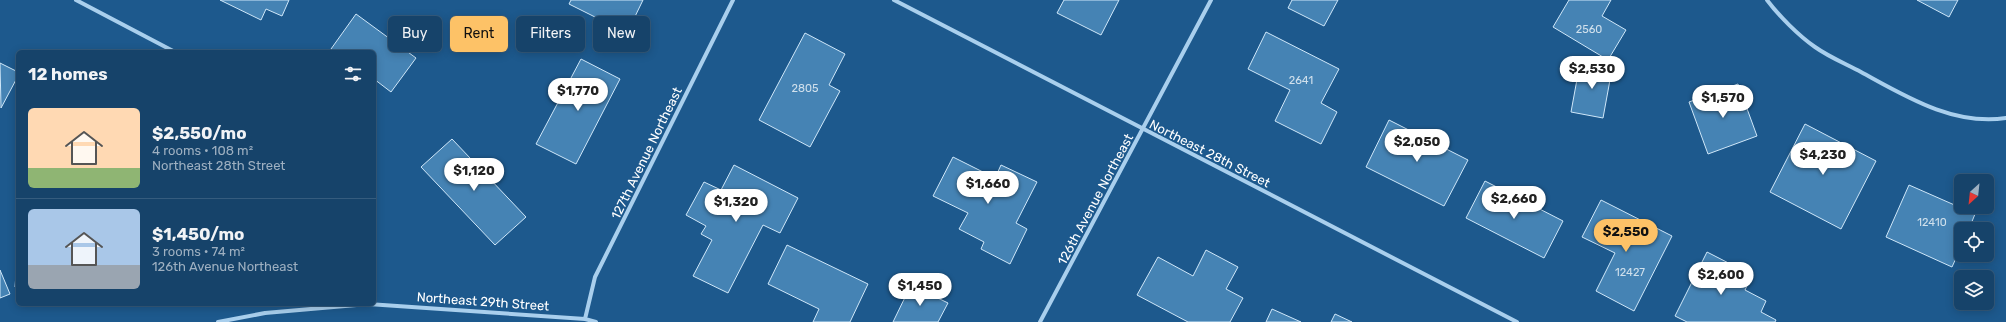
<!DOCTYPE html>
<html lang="en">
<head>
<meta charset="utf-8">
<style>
  :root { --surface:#16436a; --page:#1f4a70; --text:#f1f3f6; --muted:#9eb0c1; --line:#355c7e; --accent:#fdc267 }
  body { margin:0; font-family:Rubik,sans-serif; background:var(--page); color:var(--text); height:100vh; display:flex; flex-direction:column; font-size:15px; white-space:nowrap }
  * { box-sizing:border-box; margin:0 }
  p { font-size:13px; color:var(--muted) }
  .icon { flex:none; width:22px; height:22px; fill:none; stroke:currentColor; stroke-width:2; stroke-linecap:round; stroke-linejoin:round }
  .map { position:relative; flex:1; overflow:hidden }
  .details { position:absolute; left:16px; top:50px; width:360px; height:256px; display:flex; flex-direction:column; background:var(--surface); border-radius:6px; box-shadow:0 2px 10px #0003,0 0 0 1px var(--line) }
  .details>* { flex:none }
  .top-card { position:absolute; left:388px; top:16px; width:380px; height:36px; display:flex; gap:8px }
  .needle { width:26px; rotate:207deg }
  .buttons { position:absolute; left:1954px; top:174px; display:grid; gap:8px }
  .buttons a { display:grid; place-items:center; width:40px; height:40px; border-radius:6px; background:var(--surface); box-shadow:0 2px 10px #0003,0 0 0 1px var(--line); font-size:20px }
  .price { position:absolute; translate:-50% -34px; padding:0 9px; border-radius:14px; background:#fff; color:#222; font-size:13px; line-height:26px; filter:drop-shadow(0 1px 2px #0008) }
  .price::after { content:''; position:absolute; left:50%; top:24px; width:12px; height:9px; margin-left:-6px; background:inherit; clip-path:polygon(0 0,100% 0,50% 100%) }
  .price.selected { background:var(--accent); color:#111 }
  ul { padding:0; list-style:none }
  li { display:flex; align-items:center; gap:12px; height:100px; padding:0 12px }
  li+li { border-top:1px solid var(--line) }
  li span { display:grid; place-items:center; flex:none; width:112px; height:80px; border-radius:6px; color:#555 }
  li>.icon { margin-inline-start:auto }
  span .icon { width:48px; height:48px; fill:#fffc; stroke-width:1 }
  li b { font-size:17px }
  h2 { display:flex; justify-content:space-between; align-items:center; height:48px; padding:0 12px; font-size:17px }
  .pill { padding:0 14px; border-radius:6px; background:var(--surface); box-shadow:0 2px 10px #0003,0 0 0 1px var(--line); font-size:14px; line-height:36px }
  .pill.selected { background:var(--accent); color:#111 }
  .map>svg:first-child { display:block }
  .building { fill:#4583b4; stroke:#cfe7f9 }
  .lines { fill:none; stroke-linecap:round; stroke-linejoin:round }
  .minor { stroke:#a9cfed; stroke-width:4 }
  .labels { text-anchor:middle; stroke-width:3; stroke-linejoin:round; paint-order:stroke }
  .number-label { font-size:11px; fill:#d0e0ec }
  .street-label { font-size:13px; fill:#fff; stroke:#1d598d }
</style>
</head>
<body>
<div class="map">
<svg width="2006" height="322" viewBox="0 0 2006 322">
  <rect width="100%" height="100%" fill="#1d598d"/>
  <path class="building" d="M220 0H289L282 16 266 9 261 20Z
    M571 0H643L627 33 569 4Z
    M1064 0H1119L1101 35 1057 13Z
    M1292 0H1338L1324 26 1288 8Z
    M1569 0H1611L1602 16 1626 30 1608 60 1553 27Z
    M1917 0H1958L1949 17Z
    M356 14 416 58 391 92 374 79V52H336L331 49Z
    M1266 32 1339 69 1321 103 1337 112 1321 144 1275 121 1290 90 1248 69Z
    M805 33 845 54 829 85 840 91 810 147 759 120Z
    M581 59 620 79 576 164 536 144Z
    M0 63 18 72V76L1 108Z
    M1580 63 1612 69 1603 118 1571 112Z
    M1738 84 1757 136 1708 154 1689 102Z
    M1389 120 1468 160 1444 206 1366 167Z
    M1805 124 1876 161 1841 229 1770 192Z
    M452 139 526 217 495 245 421 167Z
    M953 157 995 178 1001 165 1037 182 1016 223 1027 229 1010 264 981 249 984 242 959 229 968 213 933 196Z
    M734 165 798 198 780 233 763 225 728 293 693 276 712 240 701 234 706 226 686 215 704 182 721 190Z
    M1485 181 1563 221 1544 258 1466 218Z
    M1909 185 1975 214 1969 229H1961V247L1952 267 1886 237Z
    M1601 200 1672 236 1634 311 1596 291 1615 253 1582 237Z
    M787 245 868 284 850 322H813L819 309 768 284Z
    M18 248V287H15Z
    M1206 250 1238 267 1226 289 1243 298 1230 322H1188L1137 295 1158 257 1193 276Z
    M1707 252 1752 275 1745 290 1766 301 1761 312 1776 320 1775 322H1687L1675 316Z
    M0 270 10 294 0 298Z
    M911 285 948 303 938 322H893Z
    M1272 309 1301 322H1266Z
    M1335 314 1352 322H1331Z"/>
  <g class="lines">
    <path class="minor" d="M76 0 175 52
      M894 0 1517 322
      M1767 0C1779 16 1799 36 1815 47 1829 57 1846 64 1861 72 1905 96 1953 126 2006 118
      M368 304 585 319 596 322
      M585 319 595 277 733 0
      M218 322 265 313 368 304
      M1040 322 1211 0"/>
  </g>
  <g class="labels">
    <g class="number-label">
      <text x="1589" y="33">2560</text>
      <text x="1301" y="84">2641</text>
      <text x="805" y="92">2805</text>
      <text x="1932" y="226">12410</text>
      <text x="1630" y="276">12427</text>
    </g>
    <g class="street-label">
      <text transform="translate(646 153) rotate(-64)" y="5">127th Avenue Northeast</text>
      <text transform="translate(1210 153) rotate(27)" y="5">Northeast 28th Street</text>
      <text transform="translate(1095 199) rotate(-62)" y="5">126th Avenue Northeast</text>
      <text transform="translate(483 301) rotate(4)" y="5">Northeast 29th Street</text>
    </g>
  </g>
</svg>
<div class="buttons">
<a><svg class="needle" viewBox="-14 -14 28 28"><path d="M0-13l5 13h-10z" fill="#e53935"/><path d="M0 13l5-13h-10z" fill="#9eb0c1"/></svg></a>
<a><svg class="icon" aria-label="locate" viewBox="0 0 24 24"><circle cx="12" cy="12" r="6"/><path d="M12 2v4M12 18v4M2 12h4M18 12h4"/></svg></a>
<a><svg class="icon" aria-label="layers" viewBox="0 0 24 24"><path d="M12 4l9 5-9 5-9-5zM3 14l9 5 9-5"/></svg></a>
</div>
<b class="price" style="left:1592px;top:90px">$2,530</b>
<b class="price" style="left:578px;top:112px">$1,770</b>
<b class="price" style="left:1723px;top:119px">$1,570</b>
<b class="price" style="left:1417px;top:163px">$2,050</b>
<b class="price" style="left:1823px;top:176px">$4,230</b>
<b class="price" style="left:474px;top:192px">$1,120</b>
<b class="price" style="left:988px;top:205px">$1,660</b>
<b class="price" style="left:1514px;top:220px">$2,660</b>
<b class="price" style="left:736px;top:223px">$1,320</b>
<b class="price selected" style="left:1626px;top:253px">$2,550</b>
<b class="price" style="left:1721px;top:296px">$2,600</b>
<b class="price" style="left:920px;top:307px">$1,450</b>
<div class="top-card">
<a class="pill">Buy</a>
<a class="pill selected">Rent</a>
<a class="pill">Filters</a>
<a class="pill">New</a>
</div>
<section class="details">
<h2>12 homes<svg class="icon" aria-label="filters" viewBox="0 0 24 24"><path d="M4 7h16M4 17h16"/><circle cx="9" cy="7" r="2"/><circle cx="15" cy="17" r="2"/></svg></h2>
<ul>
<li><span style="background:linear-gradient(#ffd9b3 75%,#8fb573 0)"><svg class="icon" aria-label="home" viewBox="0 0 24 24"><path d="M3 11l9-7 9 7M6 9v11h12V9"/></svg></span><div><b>$2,550/mo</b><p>4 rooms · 108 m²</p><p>Northeast 28th Street</p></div></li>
<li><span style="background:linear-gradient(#a9c7e8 70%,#9aa5b1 0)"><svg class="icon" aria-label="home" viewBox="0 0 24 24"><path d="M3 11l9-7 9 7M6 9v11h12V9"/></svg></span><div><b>$1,450/mo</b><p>3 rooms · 74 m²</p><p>126th Avenue Northeast</p></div></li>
</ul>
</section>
</div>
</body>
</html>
